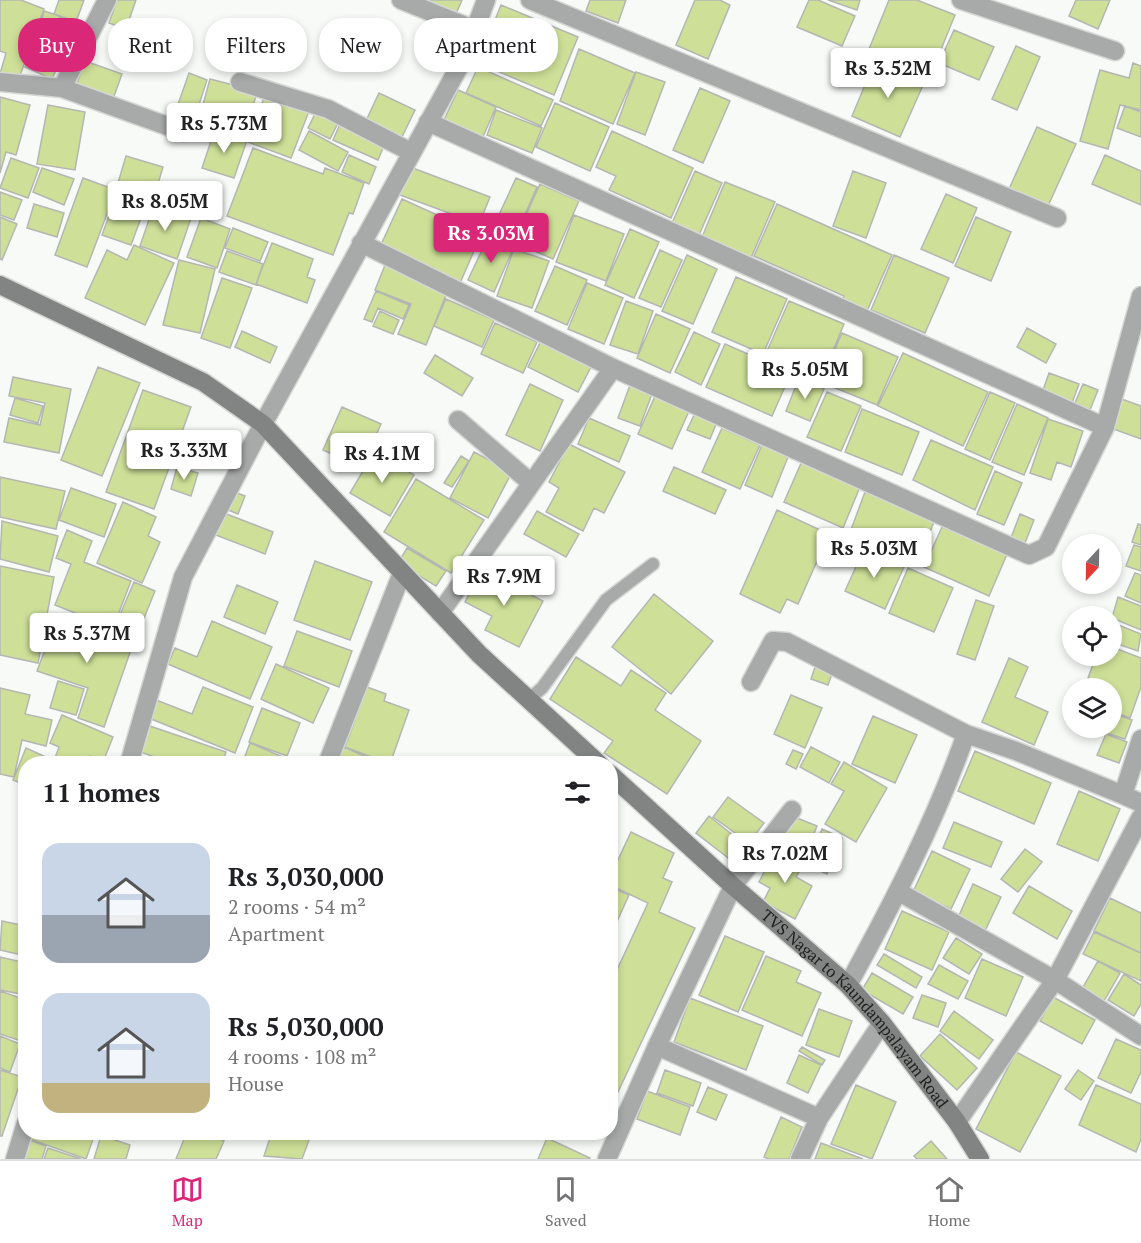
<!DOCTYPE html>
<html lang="en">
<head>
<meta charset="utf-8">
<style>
  :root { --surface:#fff; --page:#f2f2f2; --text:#202124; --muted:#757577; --line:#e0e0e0; --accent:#db2777 }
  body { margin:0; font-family:"PT Serif",serif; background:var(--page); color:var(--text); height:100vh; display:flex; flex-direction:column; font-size:22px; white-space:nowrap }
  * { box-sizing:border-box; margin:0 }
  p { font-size:20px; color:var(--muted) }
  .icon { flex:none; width:33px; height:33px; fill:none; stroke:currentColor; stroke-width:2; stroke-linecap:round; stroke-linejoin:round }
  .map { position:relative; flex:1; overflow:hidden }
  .sheet { position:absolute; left:18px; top:756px; width:600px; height:384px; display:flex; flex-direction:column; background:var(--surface); border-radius:24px; box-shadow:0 3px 9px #0003 }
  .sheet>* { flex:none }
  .guide { position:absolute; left:18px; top:18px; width:600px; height:54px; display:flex; gap:12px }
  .needle { width:39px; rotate:202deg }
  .buttons { position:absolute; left:1062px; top:534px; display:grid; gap:12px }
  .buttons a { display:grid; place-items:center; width:60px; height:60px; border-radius:50%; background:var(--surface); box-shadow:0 3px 9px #0003; font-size:30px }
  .price { position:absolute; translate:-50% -51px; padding:0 14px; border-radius:6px; background:#fff; color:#222; font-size:20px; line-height:39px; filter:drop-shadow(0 2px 3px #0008) }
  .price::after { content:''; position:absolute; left:50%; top:36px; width:18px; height:14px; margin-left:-9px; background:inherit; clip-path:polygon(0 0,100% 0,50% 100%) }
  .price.selected { background:var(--accent); color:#fff }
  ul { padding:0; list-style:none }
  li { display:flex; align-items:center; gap:18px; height:150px; padding:0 24px }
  li span { display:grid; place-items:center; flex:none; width:168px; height:120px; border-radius:18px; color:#555 }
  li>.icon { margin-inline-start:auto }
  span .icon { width:72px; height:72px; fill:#fffc; stroke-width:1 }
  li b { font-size:26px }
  h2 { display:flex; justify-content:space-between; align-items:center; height:72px; padding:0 24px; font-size:26px }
  .chip { padding:0 21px; border-radius:24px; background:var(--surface); box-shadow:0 3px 9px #0003; font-size:21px; line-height:54px }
  .chip.selected { background:var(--accent); color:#fff }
  .tabs { display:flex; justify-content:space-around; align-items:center; height:84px; border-top:2px solid var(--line); background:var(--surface); font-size:16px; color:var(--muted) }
  .tabs a { display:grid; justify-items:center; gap:3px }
  .tabs .selected { color:var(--accent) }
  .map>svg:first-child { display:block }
  .building { fill:#cee098; stroke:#b4b6b2; stroke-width:1.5 }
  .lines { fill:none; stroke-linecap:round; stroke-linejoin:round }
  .lane-casing { stroke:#d5d7d5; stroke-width:15 }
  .street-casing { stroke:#d5d7d5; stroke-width:21 }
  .secondary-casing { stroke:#d5d7d5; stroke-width:21 }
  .lane { stroke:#a8aaa9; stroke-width:12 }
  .street { stroke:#a8aaa9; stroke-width:18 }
  .secondary { stroke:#818482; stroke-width:18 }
  .labels { text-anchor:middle; stroke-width:5; stroke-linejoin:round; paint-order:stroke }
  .street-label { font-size:16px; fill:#202120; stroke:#f7faf7 }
</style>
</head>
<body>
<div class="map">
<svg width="1141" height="1159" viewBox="0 0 1141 1159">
  <rect width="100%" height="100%" fill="#f7faf7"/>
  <path class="building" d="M0 0H21L44 9 36 32 54 38 51 47 33 40 18 81 0 74 6 53 0 51Z
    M59 0H84L76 22 54 14Z
    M117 0H136L126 29 109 23Z
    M418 0H462L456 14Z
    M590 0H626L618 23 586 11Z
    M695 0H720L730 5 708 59 676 45Z
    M809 0H818L855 16 842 46 797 27Z
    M828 0H860L857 10Z
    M889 0H917L955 15 929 79 867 54Z
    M1076 0H1110L1098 29 1069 16Z
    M501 5 578 37 554 95 478 63Z
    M44 11 60 16 54 36 38 31Z
    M62 19 77 24 72 41 56 36Z
    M954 30 994 47 979 80 939 63Z
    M36 43 63 55 52 79 25 67Z
    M1016 46 1040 57 1017 110 992 99Z
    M579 49 635 73 613 124 560 101Z
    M85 61 122 74 113 99 76 86Z
    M875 61 924 83 900 137 852 116Z
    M1133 63 1141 66V110L1120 105 1108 149 1080 141 1100 70 1129 78Z
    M478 67 553 100 541 126 466 93Z
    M636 72 665 82 645 135 617 124Z
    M189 73 207 80 195 117 176 110Z
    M210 79 257 91 246 135 209 126 212 115 201 112Z
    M700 88 730 101 703 163 673 150Z
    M458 90 496 107 482 139 443 122Z
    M379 93 415 110 400 141 365 123Z
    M265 95 309 111 291 158 248 142Z
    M0 97 30 105 16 155 6 152 0 173Z
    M555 103 609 127 590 171 536 147Z
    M48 105 85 112 75 170 37 164Z
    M1125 106 1141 112V137L1117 128Z
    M317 110 339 121 330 139 308 128Z
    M496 110 542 128 532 153 487 135Z
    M340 124 385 143 378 160 333 140Z
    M1037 127 1076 144 1048 206 1009 189Z
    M215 129 247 140 234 178 202 168Z
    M309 131 348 152 338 171 299 150Z
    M612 131 693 168 671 218 609 190 616 176 596 167Z
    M253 148 323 174 325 168 364 183 353 214 349 213 333 255 227 216Z
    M349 155 376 167 369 184 342 172Z
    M1105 155 1141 171V205L1092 184Z
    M126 156 163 167 155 194 118 183Z
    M11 158 39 168 28 198 0 188Z
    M410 167 490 197 479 224 400 195Z
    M42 168 74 179 64 205 33 192Z
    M695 171 722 183 699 235 672 223Z
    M853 171 886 183 866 238 833 226Z
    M83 178 116 190 87 267 55 255Z
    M516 178 537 187 513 242 491 232Z
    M725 182 775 202 751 258 702 237Z
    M540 184 579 201 553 259 514 242Z
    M119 188 148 199 131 245 102 235Z
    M0 192 22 200 14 220 0 215Z
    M946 194 977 208 953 263 921 249Z
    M402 199 481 235 460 283 380 247Z
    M34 204 64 213 57 237 27 228Z
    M777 204 892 255 867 311 842 300 844 296 754 256Z
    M154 205 191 218 177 259 140 246Z
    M574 215 624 234 606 281 556 262Z
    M0 217 17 224 2 260 0 259Z
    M976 217 1011 232 991 281 955 266Z
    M201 218 230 229 217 268 187 257Z
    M233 228 268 242 260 261 225 248Z
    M630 229 659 242 634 298 605 285Z
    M489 235 514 247 494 292 468 280Z
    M272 243 313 259 307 277 315 280 307 303 256 284Z
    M134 245 174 263 145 325 85 298 107 250 127 260Z
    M514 249 549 261 532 308 497 296Z
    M660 250 682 260 661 307 639 298Z
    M227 251 263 264 256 285 219 272Z
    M687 255 717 269 693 324 662 311Z
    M894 255 949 278 925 333 871 310Z
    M179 260 215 269 200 333 163 325Z
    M385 265 448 290 426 345 398 334 411 304 375 290Z
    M555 266 587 280 567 325 535 311Z
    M736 277 787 299 763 354 712 332Z
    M222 278 252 288 230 348 201 338Z
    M587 283 623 298 604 344 568 329Z
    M376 291 409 305 403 319 378 308 372 322 364 319Z
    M446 299 494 320 482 347 434 326Z
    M626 301 653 311 638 354 610 345Z
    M789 301 844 324 820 382 764 358Z
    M380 311 399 320 393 334 373 326Z
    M656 314 690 329 670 373 637 358Z
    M495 323 537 342 523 373 481 354Z
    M1027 328 1056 344 1046 363 1017 347Z
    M242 331 277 347 270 363 235 347Z
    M694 332 720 344 701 385 675 372Z
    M842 333 898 357 877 405 821 382Z
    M541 341 591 367 578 392 528 367Z
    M725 344 791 373 772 416 706 387Z
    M903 353 988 392 963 446 878 406Z
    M435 355 473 378 462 396 424 373Z
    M98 367 140 383 102 476 61 460Z
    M1049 373 1079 384 1072 403 1042 393Z
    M13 377 71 389 59 453 4 442 9 418 40 425 45 403 9 396Z
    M799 378 824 389 810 421 786 411Z
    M530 384 563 400 540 451 506 435Z
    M1083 384 1098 390 1090 410 1075 403Z
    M630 385 652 394 640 426 618 418Z
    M143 390 191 407 154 509 106 492Z
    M827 392 861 406 841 451 807 437Z
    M990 392 1015 403 990 460 965 449Z
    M656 394 690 409 672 449 638 434Z
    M15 398 43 406 38 423 10 415Z
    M1119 398 1141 406V439L1108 427Z
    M1017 404 1048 418 1024 475 992 462Z
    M342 407 381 424 362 467 323 450Z
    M862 409 919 432 902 475 845 452Z
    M695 413 717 422 710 439 687 430Z
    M589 418 630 436 619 462 578 444Z
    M1048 419 1083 431 1071 467 1057 462 1051 480 1030 473Z
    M722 428 760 445 740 489 702 472Z
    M931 440 993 467 975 510 913 480Z
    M569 444 625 472 604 513 594 508 583 531 546 512 559 488 549 482Z
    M762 445 788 457 772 497 745 485Z
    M374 452 414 475 390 516 350 493Z
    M474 452 512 472 488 518 450 498Z
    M461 456 469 461 452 487 444 483Z
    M802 461 860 487 843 528 784 502Z
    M177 467 198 473 191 496 171 489Z
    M674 467 726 490 715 514 663 491Z
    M995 471 1022 483 1004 525 977 514Z
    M0 477 65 491 56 529 0 517Z
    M416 479 484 520 451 573 384 532Z
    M71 488 116 504 104 537 59 520Z
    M232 491 245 496 238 514 226 509Z
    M865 492 935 519 919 561 849 535Z
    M123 502 156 517 148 536 160 542 142 583 97 563Z
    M777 510 829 534 798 604 787 599 780 613 740 594Z
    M537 511 579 534 566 557 524 534Z
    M224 513 273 532 265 554 216 535Z
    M1020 514 1034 520 1023 548 1009 543Z
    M2 521 58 536 49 572 0 559Z
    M1138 524 1141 525V545L1132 542Z
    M942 527 1008 552 989 596 924 567Z
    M67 530 92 541 84 562 131 581 113 628 55 605 71 564 56 558Z
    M1134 545 1141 547V571L1126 566Z
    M407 548 446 571 436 586 398 563Z
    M864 549 904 567 885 609 845 591Z
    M315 561 372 582 350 640 294 620Z
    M0 566 54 577 38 663 0 655Z
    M908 568 953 588 934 632 889 613Z
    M482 569 543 601 519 647 485 630 492 616 465 602Z
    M1135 573 1141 575V603L1125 596Z
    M134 582 155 591 138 633 116 624Z
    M237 585 278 602 265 634 224 617Z
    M654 594 713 641 671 694 612 647Z
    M1118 597 1141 606V630L1112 618Z
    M976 600 994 606 975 660 957 654Z
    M58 615 134 641 104 727 78 718 88 688 37 671Z
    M212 621 272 647 250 699 168 664 175 648 197 657Z
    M1116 624 1141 634 1138 651 1112 642Z
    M297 631 352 651 339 687 284 666Z
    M1112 647 1141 658V687L1130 718 1112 711V688H1094L1097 681 1088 678 1096 656H1112Z
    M576 657 621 686 631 670 666 693 655 710 701 741 667 794 604 753 613 741 550 699Z
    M1009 658 1028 667 1015 697 1048 712 1034 745 982 722Z
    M276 664 329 688 313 723 261 699Z
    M815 667 832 674 828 685 811 679Z
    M58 681 84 689 76 715 50 708Z
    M203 687 253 707 235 753 144 716 151 698 192 714Z
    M367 687 386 694 384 701 409 710 390 764 345 747Z
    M0 688 30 695 25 714 52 720 46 746 22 740 14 777 0 774Z
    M791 695 822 708 805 748 774 734Z
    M262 708 300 723 287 756 249 742Z
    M1112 713 1132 720 1125 739 1103 732 1104 728H1112Z
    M62 715 113 737 103 762 90 756 87 764H68L55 758 59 747 50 743Z
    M873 716 917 735 895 783 852 764Z
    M144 724 226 752 222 764H174L135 750Z
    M1106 734 1127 742 1119 763 1097 755Z
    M250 743 292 761 291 764H242Z
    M344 747 382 764H336Z
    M811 747 840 762 829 783 800 767Z
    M26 748 61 764H26V785L13 780Z
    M793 750 803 754 796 769 786 764Z
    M975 751 1051 783 1034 824 958 791Z
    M844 762 887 788 856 842 825 824 844 791 831 784Z
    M1079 791 1120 809 1098 861 1057 844Z
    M728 797 764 823 749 843 713 817Z
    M709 816 749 848 736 864 696 833Z
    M792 816 817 826 805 856 780 847Z
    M954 822 1002 842 991 867 943 848Z
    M822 829 842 838 827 874 807 865Z
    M631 832 674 853 663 878 672 882 659 912 695 928 610 1109V985L648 903 610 885V877Z
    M777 847 805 862 796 877 812 886 795 919 763 902 770 888 759 882Z
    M1025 849 1042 862 1018 892 1001 879Z
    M932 851 970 869 951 909 913 892Z
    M973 884 1001 897 984 933 957 920Z
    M1029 886 1072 911 1057 939 1013 913Z
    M610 887 629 895 610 937Z
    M1110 898 1141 913V953L1094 931Z
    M902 911 949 932 932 970 885 949Z
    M2 921 26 926V956L0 950Z
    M1094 932 1141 953V981L1083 954Z
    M725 936 764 952 738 1012 699 995Z
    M956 938 982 954 969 974 943 958Z
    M884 954 922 977 916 988 877 965Z
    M766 956 801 971 796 982 821 993 802 1036 742 1010Z
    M0 957 26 963V995L0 990Z
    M982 959 1023 977 1006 1016 965 998Z
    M1098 961 1120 973 1104 1001 1082 989Z
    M939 965 968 981 958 999 928 984Z
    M872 973 913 997 903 1014 862 990Z
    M1124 974 1141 985V1004L1134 1016 1108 1000Z
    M0 991 26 1000 24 1042 0 1034Z
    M922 995 946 1003 938 1027 913 1018Z
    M1053 997 1095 1020 1082 1044 1040 1021Z
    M690 998 763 1026 746 1070 674 1042Z
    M819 1009 852 1021 839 1057 806 1045Z
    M954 1011 993 1040 979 1059 940 1031Z
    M940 1034 977 1068 957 1090 920 1056Z
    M0 1036 20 1044 10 1072 0 1068Z
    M1116 1039 1141 1050V1072L1131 1093 1098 1078Z
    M802 1047 825 1060 822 1065 799 1051Z
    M1016 1052 1061 1076 1020 1152 976 1129Z
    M799 1055 821 1065 808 1093 787 1083Z
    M0 1070 22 1077 2 1136H0Z
    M665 1070 701 1083 693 1106 657 1093Z
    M1078 1070 1094 1081 1081 1100 1065 1089Z
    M856 1085 896 1102 872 1159 831 1144Z
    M1096 1085 1141 1104V1139L1136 1152 1079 1125Z
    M708 1087 727 1095 716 1120 697 1112Z
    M647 1091 690 1107 680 1135 637 1119Z
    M781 1117 802 1127 789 1159H769L764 1157Z
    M29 1132H76L93 1139 86 1159 27 1138Z
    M88 1132H104L103 1136 130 1145 126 1159H94L101 1136Z
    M187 1132H204L224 1141 216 1159H176Z
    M272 1132H289L309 1140 302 1159 264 1156Z
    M547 1138 590 1158 589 1159H538Z
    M29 1140 46 1146 42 1159H22Z
    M931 1141 947 1159H917L914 1156Z
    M821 1143 863 1159H815Z
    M48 1148 81 1159H44Z"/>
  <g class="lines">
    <g class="lane-casing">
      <path id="lane" d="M528 700 542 688 606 600 653 564"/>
    </g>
    <g class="street-casing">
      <path id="street" d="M401 0 473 29
        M530 0 1057 218
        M961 0 1115 51
        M0 82 62 88 107 0
        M240 82 328 109 411 152
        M62 88 184 132
        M428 122 1105 427 1141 296
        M361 243 613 368 1029 555 1046 547 1105 427
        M458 420 530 482
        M440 613 613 368
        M751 682 773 641 787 642 966 734
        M1141 739 1123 795 1141 803
        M129 764 183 577 263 424 465 56 486 0
        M327 764 402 573
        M899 892 1055 980 1141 1036
        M848 985C893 903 935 822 966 734L1016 751 1123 795
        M657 1046 819 1118
        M957 1122 1055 980 1141 817
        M15 1159 26 1123
        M607 1159 657 1046 733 886 792 810
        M800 1159 819 1118 882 1023"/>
    </g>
    <g class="secondary-casing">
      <g id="secondary">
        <path d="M0 285 203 382 263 424 479 654 599 764"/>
        <path id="s1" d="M610 774 733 886 848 985 882 1023 957 1122 980 1159"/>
      </g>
    </g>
    <use href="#lane" class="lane"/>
    <use href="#street" class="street"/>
    <use href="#secondary" class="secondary"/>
  </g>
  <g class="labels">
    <g class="street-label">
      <text dy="6" stroke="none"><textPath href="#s1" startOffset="340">TVS Nagar to Kaundampalayam Road</textPath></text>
    </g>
  </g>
</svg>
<div class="buttons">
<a><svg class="needle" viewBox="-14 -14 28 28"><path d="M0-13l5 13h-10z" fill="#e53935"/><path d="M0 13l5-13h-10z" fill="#757577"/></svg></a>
<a><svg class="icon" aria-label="locate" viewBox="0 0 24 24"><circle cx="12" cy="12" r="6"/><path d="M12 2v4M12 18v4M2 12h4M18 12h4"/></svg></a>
<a><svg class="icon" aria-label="layers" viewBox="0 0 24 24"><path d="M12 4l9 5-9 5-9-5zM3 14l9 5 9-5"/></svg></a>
</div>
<b class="price" style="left:888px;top:99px">Rs 3.52M</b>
<b class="price" style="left:224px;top:154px">Rs 5.73M</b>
<b class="price" style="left:165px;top:232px">Rs 8.05M</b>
<b class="price selected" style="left:491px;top:264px">Rs 3.03M</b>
<b class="price" style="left:805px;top:400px">Rs 5.05M</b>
<b class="price" style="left:184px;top:481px">Rs 3.33M</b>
<b class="price" style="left:382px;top:484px">Rs 4.1M</b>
<b class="price" style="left:874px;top:579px">Rs 5.03M</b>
<b class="price" style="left:504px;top:607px">Rs 7.9M</b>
<b class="price" style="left:87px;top:664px">Rs 5.37M</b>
<b class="price" style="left:785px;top:884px">Rs 7.02M</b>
<div class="guide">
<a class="chip selected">Buy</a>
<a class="chip">Rent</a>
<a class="chip">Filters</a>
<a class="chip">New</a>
<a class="chip">Apartment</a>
</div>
<section class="sheet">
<h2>11 homes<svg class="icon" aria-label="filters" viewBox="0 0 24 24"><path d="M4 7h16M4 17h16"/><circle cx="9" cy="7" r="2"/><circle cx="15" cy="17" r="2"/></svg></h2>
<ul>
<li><span style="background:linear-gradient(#c9d6e8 60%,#9aa5b1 0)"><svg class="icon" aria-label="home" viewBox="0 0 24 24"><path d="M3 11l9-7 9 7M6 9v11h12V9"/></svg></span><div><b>Rs 3,030,000</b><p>2 rooms · 54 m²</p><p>Apartment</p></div></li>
<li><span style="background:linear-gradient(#c9d6e8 75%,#c2b280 0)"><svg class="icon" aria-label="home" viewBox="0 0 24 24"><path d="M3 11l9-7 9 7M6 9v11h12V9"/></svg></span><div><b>Rs 5,030,000</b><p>4 rooms · 108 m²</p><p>House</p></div></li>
</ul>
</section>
</div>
<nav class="tabs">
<a class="selected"><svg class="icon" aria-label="map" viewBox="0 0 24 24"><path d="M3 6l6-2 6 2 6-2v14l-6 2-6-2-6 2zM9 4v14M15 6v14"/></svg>Map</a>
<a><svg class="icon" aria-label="saved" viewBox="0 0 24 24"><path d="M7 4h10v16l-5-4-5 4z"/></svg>Saved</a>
<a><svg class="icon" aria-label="home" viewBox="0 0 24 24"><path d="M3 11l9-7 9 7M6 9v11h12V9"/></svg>Home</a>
</nav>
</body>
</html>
